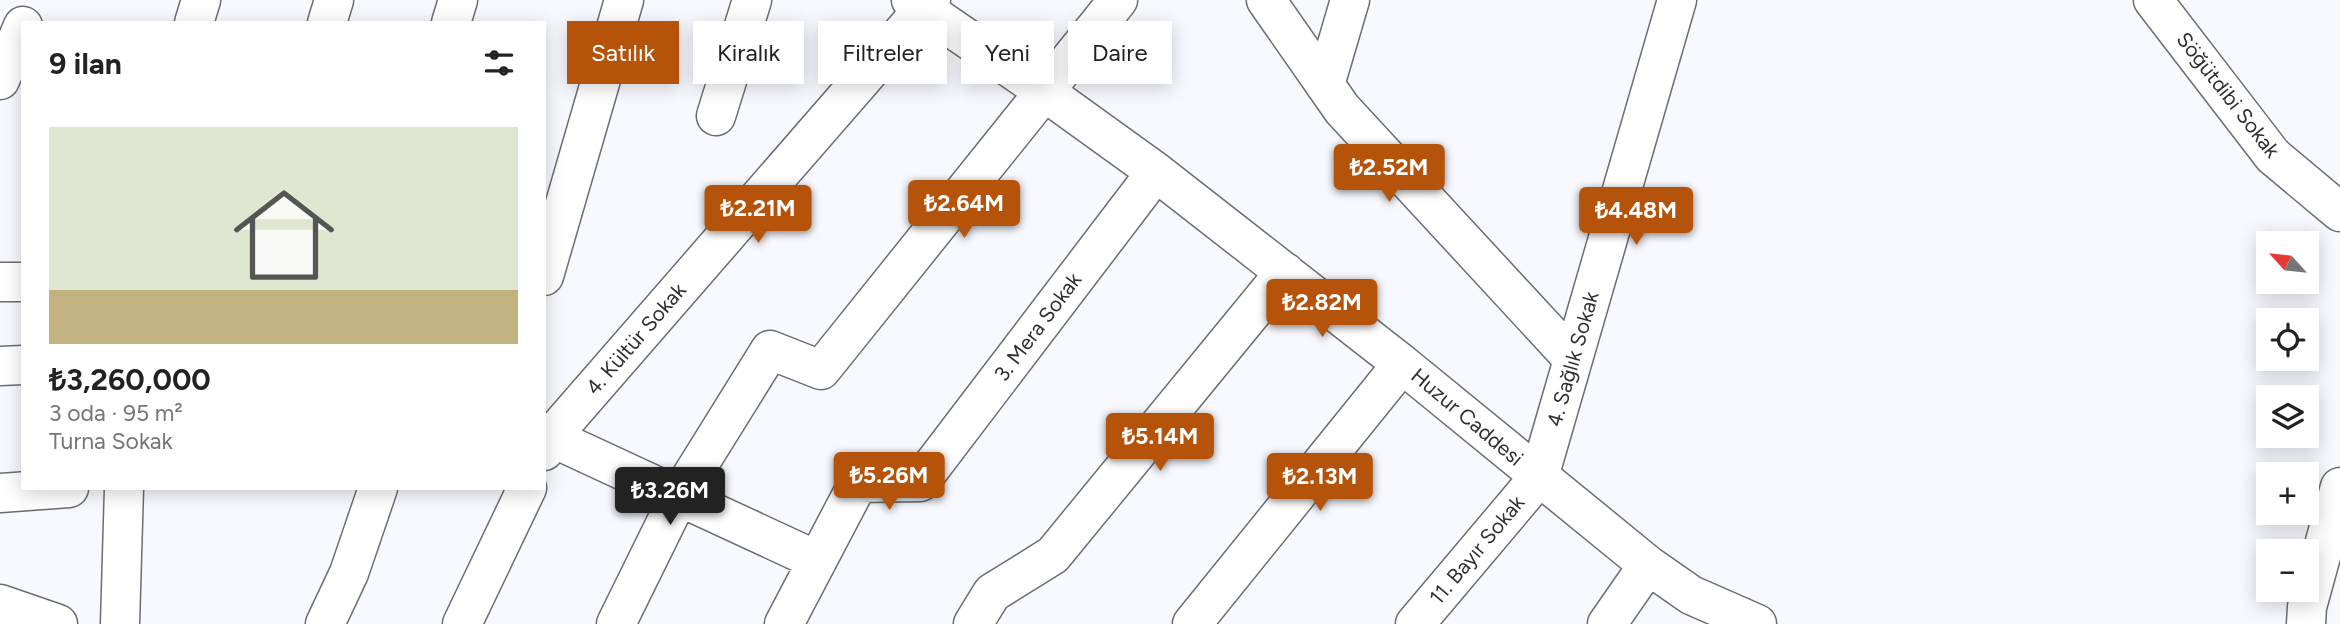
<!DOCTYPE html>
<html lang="tr">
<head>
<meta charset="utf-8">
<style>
  :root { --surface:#fff; --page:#f2f2f2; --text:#222; --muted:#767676; --accent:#b45309 }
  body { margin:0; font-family:Figtree,sans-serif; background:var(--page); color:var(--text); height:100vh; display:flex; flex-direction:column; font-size:26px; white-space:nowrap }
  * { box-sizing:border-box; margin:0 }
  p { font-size:23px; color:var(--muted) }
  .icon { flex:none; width:38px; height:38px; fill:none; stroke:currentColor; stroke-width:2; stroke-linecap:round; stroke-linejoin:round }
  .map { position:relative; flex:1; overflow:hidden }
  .panel { position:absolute; left:21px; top:21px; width:525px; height:469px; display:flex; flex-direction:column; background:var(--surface); border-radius:0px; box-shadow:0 4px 18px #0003 }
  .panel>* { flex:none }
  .top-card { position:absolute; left:567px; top:21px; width:665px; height:63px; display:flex; gap:14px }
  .needle { width:46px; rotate:297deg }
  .controls { position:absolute; left:2256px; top:231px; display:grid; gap:14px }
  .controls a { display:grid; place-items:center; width:63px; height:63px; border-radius:0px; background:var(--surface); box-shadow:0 4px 18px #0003; font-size:35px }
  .price { position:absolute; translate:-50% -60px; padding:0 16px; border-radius:7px; background:var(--accent); color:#fff; font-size:23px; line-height:46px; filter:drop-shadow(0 2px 4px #0008) }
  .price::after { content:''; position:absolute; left:50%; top:42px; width:21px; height:16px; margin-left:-10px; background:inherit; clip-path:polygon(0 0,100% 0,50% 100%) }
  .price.on { background:#222; color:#fff }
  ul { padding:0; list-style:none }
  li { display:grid; align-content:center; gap:14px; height:371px; padding:0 28px }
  li span { display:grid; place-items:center; height:217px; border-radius:0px; color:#555 }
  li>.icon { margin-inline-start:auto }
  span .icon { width:126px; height:126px; fill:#fffc; stroke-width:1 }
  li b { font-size:30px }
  h2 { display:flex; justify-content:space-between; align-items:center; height:84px; padding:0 28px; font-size:30px }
  .tag { padding:0 24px; border-radius:0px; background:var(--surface); box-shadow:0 4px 18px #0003; font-size:24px; line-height:63px }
  .tag.on { background:var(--accent); color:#fff }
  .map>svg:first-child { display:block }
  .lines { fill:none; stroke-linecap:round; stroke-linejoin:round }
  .minor-casing { stroke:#6a6d74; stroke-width:41 }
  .minor { stroke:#fff; stroke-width:38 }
  .labels { text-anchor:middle; stroke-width:7; stroke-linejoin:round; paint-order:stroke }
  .street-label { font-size:21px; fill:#2f3033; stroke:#fff }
</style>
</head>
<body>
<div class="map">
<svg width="2340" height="624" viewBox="0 0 2340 624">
  <rect width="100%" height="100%" fill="#f8f9fe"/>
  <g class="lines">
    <g class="minor-casing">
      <path id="minor" d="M911 0 1045 92 1156 172 1402 364 1648 565 1691 595 1757 624
        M1266 0 1342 109 1573 359
        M2153 0 2273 156 2340 212
        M194 23 201 0
        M327 23 334 0
        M451 23 458 0
        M0 80 23 26
        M1325 85 1350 0
        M716 116 752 0
        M544 276 624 0
        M0 282H23
        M0 366 23 365
        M544 434 816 560
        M544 451 551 437 931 0
        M0 493 69 488
        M0 604 58 624
        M120 624 124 488
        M325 624 349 573 378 488
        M462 624 527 488
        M616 624 678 498 770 350 821 370 1118 0
        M784 624 858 483 920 482 1156 172
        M973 624 992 593 1053 555 1285 272
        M1192 624 1402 364
        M1415 624 1539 477 1677 0
        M1607 624 1648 565
        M2306 624 2307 607 2340 487"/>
    </g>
    <use href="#minor" class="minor"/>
  </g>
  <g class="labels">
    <g class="street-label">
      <text transform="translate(2228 95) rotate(52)" y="7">Söğütdibi Sokak</text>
      <text transform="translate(1038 327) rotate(-53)" y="7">3. Mera Sokak</text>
      <text transform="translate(636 339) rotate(-49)" y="7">4. Kültür Sokak</text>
      <text transform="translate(1573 359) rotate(-74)" y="7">4. Sağlık Sokak</text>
      <text transform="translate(1467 417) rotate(40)" y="7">Huzur Caddesi</text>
      <text transform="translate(1477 550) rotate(-50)" y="7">11. Bayır Sokak</text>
    </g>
  </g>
</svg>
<div class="controls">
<a><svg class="needle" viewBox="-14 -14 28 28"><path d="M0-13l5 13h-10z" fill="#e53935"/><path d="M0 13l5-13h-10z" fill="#767676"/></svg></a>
<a><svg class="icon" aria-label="locate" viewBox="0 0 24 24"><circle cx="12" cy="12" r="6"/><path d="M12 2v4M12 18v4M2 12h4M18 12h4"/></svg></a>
<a><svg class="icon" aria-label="layers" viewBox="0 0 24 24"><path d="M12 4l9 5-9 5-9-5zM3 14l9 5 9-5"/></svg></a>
<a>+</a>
<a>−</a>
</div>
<b class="price" style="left:1389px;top:204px">₺2.52M</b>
<b class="price" style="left:964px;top:240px">₺2.64M</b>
<b class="price" style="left:758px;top:245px">₺2.21M</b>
<b class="price" style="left:1636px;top:247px">₺4.48M</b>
<b class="price" style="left:1322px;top:339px">₺2.82M</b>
<b class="price" style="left:1160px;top:473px">₺5.14M</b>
<b class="price" style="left:889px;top:512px">₺5.26M</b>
<b class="price" style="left:1320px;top:513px">₺2.13M</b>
<b class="price on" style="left:670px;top:527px">₺3.26M</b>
<div class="top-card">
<a class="tag on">Satılık</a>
<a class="tag">Kiralık</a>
<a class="tag">Filtreler</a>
<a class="tag">Yeni</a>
<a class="tag">Daire</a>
</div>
<section class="panel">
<h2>9 ilan<svg class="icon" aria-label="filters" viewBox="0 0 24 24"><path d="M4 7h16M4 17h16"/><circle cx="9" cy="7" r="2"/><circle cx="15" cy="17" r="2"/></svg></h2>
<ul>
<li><span style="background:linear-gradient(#dfe7d0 75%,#c2b280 0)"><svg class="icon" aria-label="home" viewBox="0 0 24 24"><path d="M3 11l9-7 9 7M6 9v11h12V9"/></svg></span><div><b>₺3,260,000</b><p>3 oda · 95 m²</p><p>Turna Sokak</p></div></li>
</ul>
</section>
</div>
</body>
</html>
